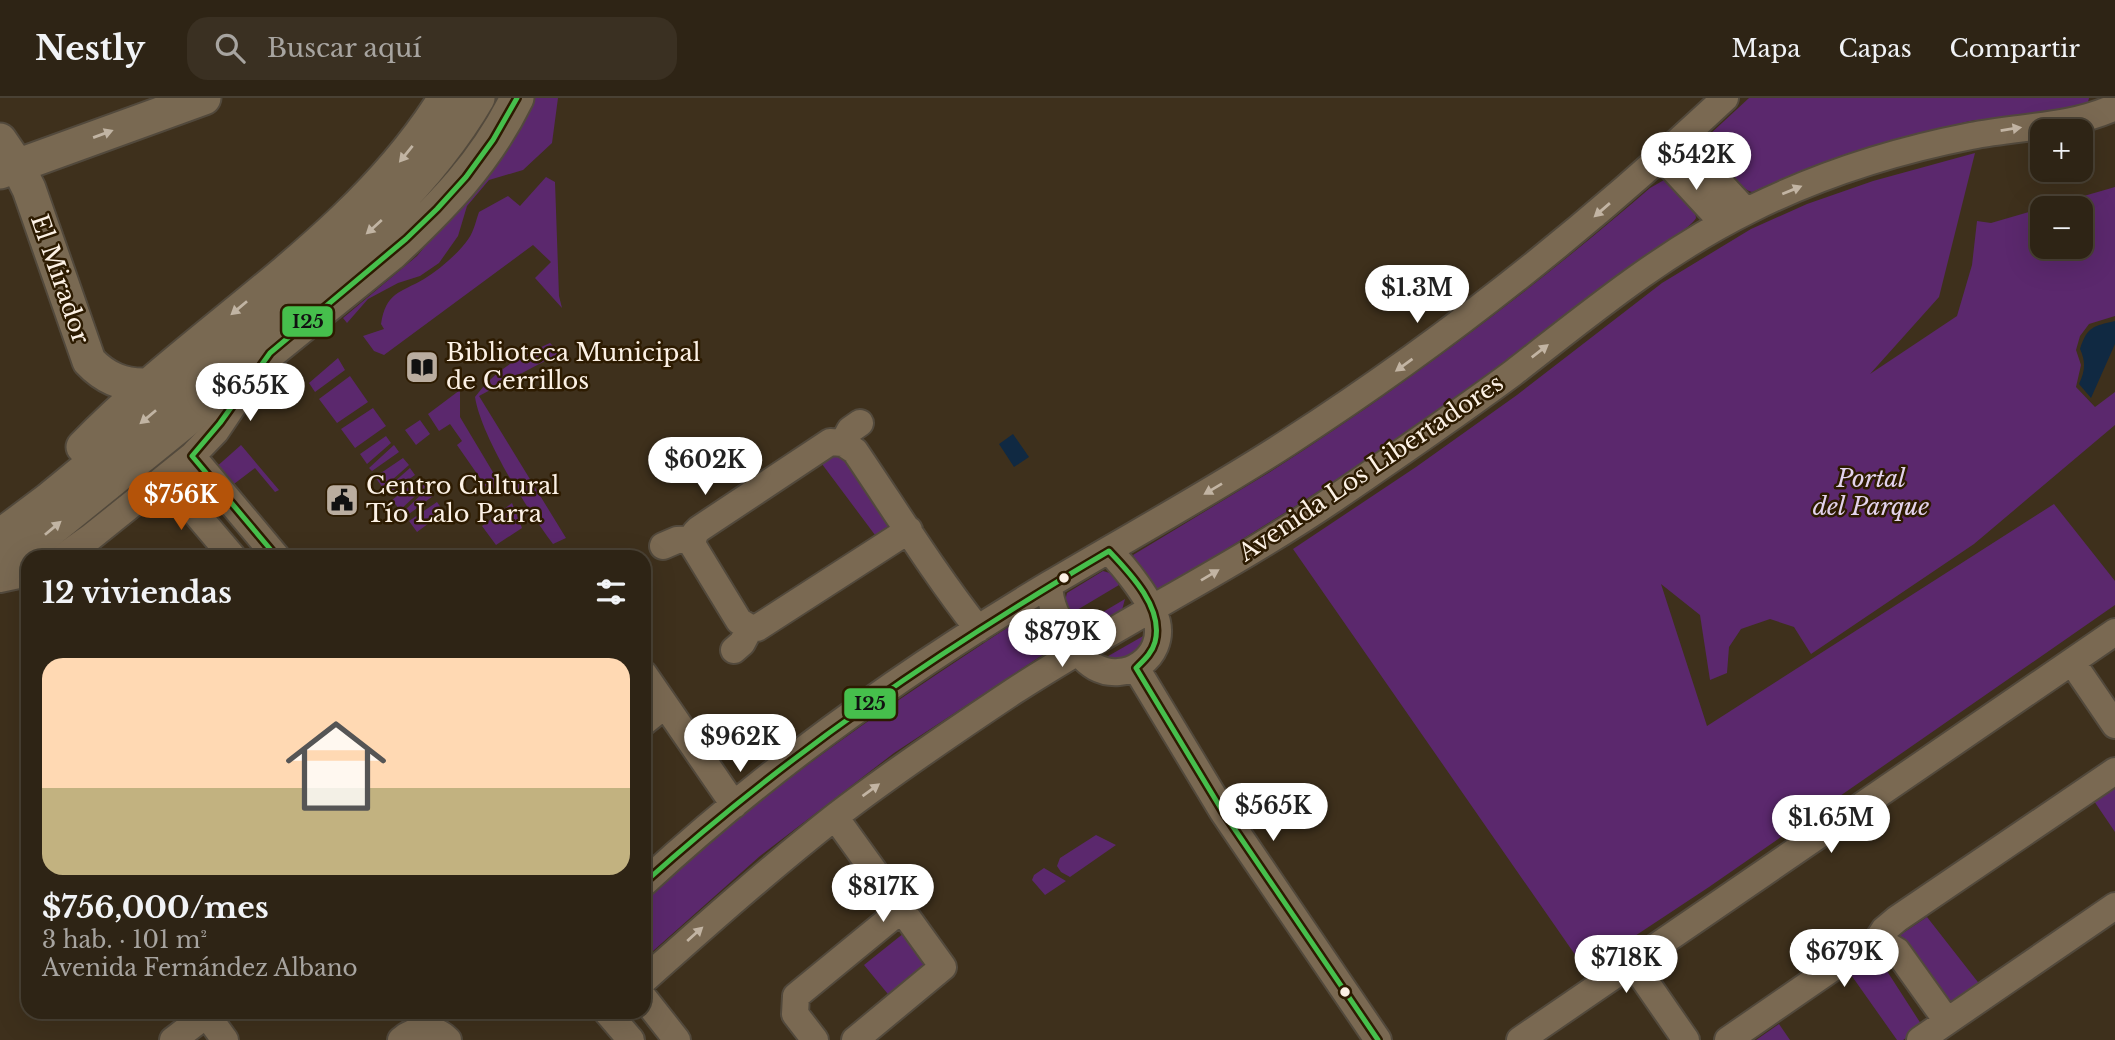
<!DOCTYPE html>
<html lang="es">
<head>
<meta charset="utf-8">
<style>
  :root { --surface:#2e2415; --page:#3a3022; --text:#f1f3f6; --muted:#a7a4a0; --line:#494134; --accent:#b45309 }
  body { margin:0; font-family:"Libre Baskerville",serif; background:var(--page); color:var(--text); height:100vh; display:flex; flex-direction:column; font-size:26px; white-space:nowrap }
  * { box-sizing:border-box; margin:0 }
  p { font-size:23px; color:var(--muted) }
  .icon { flex:none; width:38px; height:38px; fill:none; stroke:currentColor; stroke-width:2; stroke-linecap:round; stroke-linejoin:round }
  .map { position:relative; flex:1; overflow:hidden }
  .drawer { position:absolute; left:21px; top:452px; width:630px; height:469px; display:flex; flex-direction:column; background:var(--surface); border-radius:21px; box-shadow:0 7px 28px #0002,0 0 0 2px var(--line) }
  .drawer>* { flex:none }
  .buttons { position:absolute; left:2030px; top:21px; display:grid; gap:14px }
  .buttons a { display:grid; place-items:center; width:63px; height:63px; border-radius:14px; background:var(--surface); box-shadow:0 7px 28px #0002,0 0 0 2px var(--line); font-size:35px }
  .price { position:absolute; translate:-50% -60px; padding:0 16px; border-radius:24px; background:#fff; color:#222; font-size:23px; line-height:46px; filter:drop-shadow(0 2px 4px #0008) }
  .price::after { content:''; position:absolute; left:50%; top:42px; width:21px; height:16px; margin-left:-10px; background:inherit; clip-path:polygon(0 0,100% 0,50% 100%) }
  .price.active { background:var(--accent); color:#fff }
  ul { padding:0; list-style:none }
  li { display:grid; align-content:center; gap:14px; height:371px; padding:0 21px }
  li span { display:grid; place-items:center; height:217px; border-radius:21px; color:#555 }
  li>.icon { margin-inline-start:auto }
  span .icon { width:126px; height:126px; fill:#fffc; stroke-width:1 }
  li b { font-size:30px }
  h2 { display:flex; justify-content:space-between; align-items:center; height:84px; padding:0 21px; font-size:30px }
  header { display:flex; align-items:center; gap:42px; box-sizing:border-box; height:98px; padding:0 35px; background:var(--surface); border-bottom:2px solid var(--line) }
  header strong { font-size:33px }
  nav { display:flex; gap:38px; margin-inline-start:auto; font-size:24px }
  .search { width:490px; height:63px; background:var(--page); display:flex; align-items:center; gap:18px; box-sizing:border-box; padding:0 24px; border-radius:21px; color:var(--muted); font-size:26px }
  .map>svg:first-child { display:block }
  .green { fill:#5b286d; fill-rule:evenodd }
  .water { fill:#102942 }
  .lines { fill:none; stroke-linecap:round; stroke-linejoin:round }
  .minor-casing { stroke:#52493c; stroke-width:30 }
  .major-casing { stroke:#52493c; stroke-width:37 }
  .minor { stroke:#7a6952; stroke-width:26 }
  .major { stroke:#796952; stroke-width:33 }
  .bus-1-casing { stroke:#2d1b01; stroke-width:10 }
  .bus-1 { stroke:#46bf4c; stroke-width:5 }
  .oneway { fill:#c2b4a3 }
  .oneway2 { fill:#c1b4a3 }
  .bus-dot { fill:#fcf1e5; stroke:#2d1b01; stroke-width:2.5 }
  .labels { text-anchor:middle; stroke-width:5; stroke-linejoin:round; paint-order:stroke }
  .street-label { font-size:24px; fill:#fcf1e5; stroke:#2d1b01 }
  .poi-label { font-size:24px; fill:#fcf1e5; stroke:#2d1b01; text-anchor:start }
  .park-label { font-size:24px; font-style:italic; fill:#e3d3ed; stroke:#2d1b01 }
  .line-badge { stroke:#2d1b01; stroke-width:2.5 }
  .pale-badge-label { font-size:19px; text-anchor:middle; font-weight:bold; fill:#111 }
</style>
</head>
<body>
<header>
<strong>Nestly</strong>
<div class="search"><svg class="icon" aria-label="search" viewBox="0 0 24 24"><circle cx="10" cy="10" r="6"/><path d="M15 15l6 6"/></svg>Buscar aquí</div>
<nav><a>Mapa</a><a>Capas</a><a>Compartir</a></nav>
</header>
<div class="map">
<svg width="2115" height="942" viewBox="0 0 2115 942">
  <rect width="100%" height="100%" fill="#3e301c"/>
  <path class="green" d="M533 0H558L552 45 523 72 489 82 467 108 458 138 439 165 420 178 398 185 368 201 347 225 343 220 417 158 457 110Z
    M1749 0H2089L2088 4 2073 10 1970 23 1921 35 1817 67 1752 94C1737 90 1714 60 1705 47L1709 37Z
    M1975 55 1939 199 1870 276 1957 218 1972 167 1977 123 1991 125 2115 89V218L2089 226 2080 238 2076 252 2081 267 2076 289 2095 309 2115 294V327L1974 446 1811 556 1794 529 1770 521 1741 531 1729 549 1727 575 1710 582 1700 517 1661 486 1707 628 2054 406 2115 483V507L1709 789 1585 871 1293 451 1416 369 1517 297 1662 185 1751 131 1807 106 1873 83ZM2042 110H2081V149H2042Z
    M546 79 555 84 559 198 562 210 535 180 551 164 533 147 384 257 374 253 363 238 384 231 381 226C386 194 400 195 424 181 440 171 458 156 469 140 474 133 476 122 479 114L508 98 520 108Z
    M1664 82 1669 85 1695 114 1696 120C1690 132 1631 168 1615 179 1553 226 1492 275 1428 320 1339 382 1248 439 1155 494L1133 457C1179 429 1224 402 1270 374 1403 289 1531 193 1650 90Z
    M550 245 560 255 479 298 566 440 553 446C528 413 481 338 475 299 497 270 518 260 550 245Z
    M338 260 345 272 315 294 309 285Z
    M350 278 368 304 337 325 319 301Z
    M460 292V319L500 386 489 393 457 347 462 343 450 326 439 333 428 316Z
    M373 310 386 328 355 350 341 331Z
    M420 322 430 336 416 347 405 332Z
    M386 338 391 345 367 366 360 356Z
    M241 347 279 392 275 394 255 370 230 389 214 371Z
    M394 347 399 354 372 373 369 370Z
    M843 350 899 426 878 441 822 366Z
    M403 360 409 367 383 390 375 379Z
    M410 370 415 377 388 396 385 392Z
    M419 381 425 389 400 412 392 402Z
    M427 391 433 398 405 419 402 415Z
    M437 404 444 414 417 434 409 423Z
    M512 405 522 430 496 447 482 428Z
    M1103 473 1113 476 1119 487 1072 515 1065 503 1067 495Z
    M1125 501 1122 512 1090 530 1081 527Z
    M1030 515 1048 547 1044 556 894 655 760 758 644 861V803C761 692 896 602 1030 515Z
    M1145 537C1138 558 1125 568 1103 561Z
    M2115 689V734L2094 703Z
    M1096 737 1116 747 1070 779 1061 774 1057 768 1060 760Z
    M1044 770 1066 783 1045 797 1032 782 1034 777Z
    M1927 819 1981 888 1951 908 1900 837Z
    M904 835 932 870 892 901 864 867Z
    M1876 856 1923 929 1903 942H1897L1849 874Z
    M1779 926 1790 942H1756Z"/>
  <path class="water" d="M2115 223V246L2091 300 2079 286C2085 273 2086 264 2080 251 2087 229 2093 228 2115 223Z
    M1013 336 1029 359 1014 369 999 346Z"/>
  <g class="lines">
    <g class="minor-casing">
      <path id="minor" d="M1680 42 1746 113
        M1662 59 1723 125
        M843 345 850 332 860 325
        M192 358 276 458
        M166 380 232 458
        M909 432 757 530H750L739 523 692 446 695 435 699 431 830 344 843 345 855 353C895 412 934 475 978 531
        M663 448 677 442 693 441
        M64 458 91 439 192 358 216 333 255 275
        M0 481 28 475
        M1049 487C1050 507 1057 520 1068 537 1075 549 1082 562 1095 569 1126 586 1165 559 1157 524 1152 503 1124 468 1109 453
        M734 552 742 545 750 530
        M2072 564 2115 627
        M1136 570 1223 714 1378 942
        M644 576 734 707
        M644 624 665 607
        M835 719 943 869 855 942
        M644 785C767 671 906 572 1050 486 1129 439 1210 395 1287 345 1444 244 1589 128 1725 0
        M1875 846 1884 832 1897 821 2115 673
        M1632 864 1686 942
        M644 882C707 826 770 770 836 718 893 674 954 633 1014 593 1119 525 1232 470 1335 400 1395 359 1455 318 1513 275 1589 216 1662 155 1749 112 1819 77 1894 53 1971 38 2019 28 2070 30 2115 9
        M644 900 677 942
        M607 914 631 942
        M206 916 225 942
        M173 942 210 914
        M401 942C416 929 434 928 448 942
        M815 942 795 916 796 898 902 811
        M1520 942 2115 534
        M1728 942 1860 851C1873 844 1885 844 1897 853L1947 923
        M1920 942 2115 808"/>
    </g>
    <g class="major-casing">
      <path id="major" d="M0 42 17 67 29 91 89 263C105 280 123 288 147 287
        M0 74 204 0
        M83 349C199 229 356 144 445 0
        M0 438 48 402C122 341 196 280 269 218 349 152 425 91 478 0
        M0 473 391 156C443 107 485 65 517 0"/>
    </g>
    <use href="#minor" class="minor"/>
    <use href="#major" class="major"/>
    <g class="bus-1-casing">
      <path id="bus-1" d="M276 458 192 358 220 325 270 255 406 141 437 111 466 79 493 42 517 0
        M644 785C790 654 940 552 1109 453 1130 475 1164 510 1155 544 1152 555 1144 562 1136 570L1223 714 1378 942"/>
    </g>
    <use href="#bus-1" class="bus-1"/>
  </g>
  <defs><path id="oneway-solid" d="M-6-.8H1V-3.2L6.5 0L1 3.2V.8H-6Z" transform="scale(1.75)"/></defs>
  <g class="oneway">
    <use href="#oneway-solid" transform="translate(2011 31) rotate(-9)"/>
    <use href="#oneway-solid" transform="translate(1792 92) rotate(-22)"/>
    <use href="#oneway-solid" transform="translate(1602 112) rotate(139)"/>
    <use href="#oneway-solid" transform="translate(1540 253) rotate(-38)"/>
    <use href="#oneway-solid" transform="translate(1404 267) rotate(144)"/>
    <use href="#oneway-solid" transform="translate(1213 391) rotate(149)"/>
    <use href="#oneway-solid" transform="translate(1210 477) rotate(-31)"/>
    <use href="#oneway-solid" transform="translate(871 692) rotate(-36)"/>
    <use href="#oneway-solid" transform="translate(695 836) rotate(-42)"/>
  </g>
  <g class="oneway2">
    <use href="#oneway-solid" transform="translate(103 36) rotate(-20)"/>
    <use href="#oneway-solid" transform="translate(406 56) rotate(129)"/>
    <use href="#oneway-solid" transform="translate(374 129) rotate(138)"/>
    <use href="#oneway-solid" transform="translate(239 210) rotate(140)"/>
    <use href="#oneway-solid" transform="translate(148 319) rotate(140)"/>
    <use href="#oneway-solid" transform="translate(53 430) rotate(-40)"/>
  </g>
  <defs>
    <g id="library-square" transform="scale(1.75)"><rect x="-9" y="-9" width="18" height="18" rx="4" fill="#baad9f" stroke="#2d1b01"/><path d="M-6-4Q-3-5.5-.7-3.5V5Q-3 3-6 4ZM6-4Q3-5.5 .7-3.5V5Q3 3 6 4Z" fill="#111"/></g>
    <g id="civic-square" transform="scale(1.75)"><rect x="-9" y="-9" width="18" height="18" rx="4" fill="#baad9f" stroke="#2d1b01"/><path d="M-.6-6.5H3V-4.5H.6V-3L4-1V1h2V6H-6V1h2V-1L-.6-3ZM-1.2 2.5V6h2.4V2.5Z" fill="#111"/></g>
  </defs>
  <g fill-rule="evenodd">
    <use href="#library-square" x="422" y="269"/>
    <use href="#civic-square" x="342" y="402"/>
  </g>
  <g class="bus-dot">
    <circle cx="1064" cy="480" r="6"/>
    <circle cx="1345" cy="894" r="6"/>
  </g>
  <g class="labels">
    <g class="street-label">
      <text transform="translate(60 181) rotate(71)" y="8">El Mirador</text>
      <text transform="translate(1371 370) rotate(-34)" y="8">Avenida Los Libertadores</text>
    </g>
    <g class="poi-label">
      <text x="446" y="263">Biblioteca Municipal<tspan x="446" dy="28">de Cerrillos</tspan></text>
      <text x="366" y="396">Centro Cultural<tspan x="366" dy="28">Tío Lalo Parra</tspan></text>
    </g>
    <g class="park-label">
      <text x="1871" y="389">Portal<tspan x="1871" dy="28">del Parque</tspan></text>
    </g>
  </g>
  <g class="line-badge">
    <rect x="281" y="207" width="53" height="33" rx="7" fill="#46bf4c"/>
    <rect x="843" y="589" width="54" height="33" rx="7" fill="#46bf4c"/>
  </g>
  <g class="pale-badge-label">
    <text x="308" y="230">I25</text>
    <text x="870" y="612">I25</text>
  </g>
</svg>
<div class="buttons">
<a>+</a>
<a>−</a>
</div>
<b class="price" style="left:1696px;top:94px">$542K</b>
<b class="price" style="left:1417px;top:227px">$1.3M</b>
<b class="price" style="left:250px;top:325px">$655K</b>
<b class="price" style="left:705px;top:399px">$602K</b>
<b class="price active" style="left:181px;top:434px">$756K</b>
<b class="price" style="left:1062px;top:571px">$879K</b>
<b class="price" style="left:740px;top:676px">$962K</b>
<b class="price" style="left:1273px;top:745px">$565K</b>
<b class="price" style="left:1831px;top:757px">$1.65M</b>
<b class="price" style="left:883px;top:826px">$817K</b>
<b class="price" style="left:1844px;top:891px">$679K</b>
<b class="price" style="left:1626px;top:897px">$718K</b>
<section class="drawer">
<h2>12 viviendas<svg class="icon" aria-label="filters" viewBox="0 0 24 24"><path d="M4 7h16M4 17h16"/><circle cx="9" cy="7" r="2"/><circle cx="15" cy="17" r="2"/></svg></h2>
<ul>
<li><span style="background:linear-gradient(#ffd9b3 60%,#c2b280 0)"><svg class="icon" aria-label="home" viewBox="0 0 24 24"><path d="M3 11l9-7 9 7M6 9v11h12V9"/></svg></span><div><b>$756,000/mes</b><p>3 hab. · 101 m²</p><p>Avenida Fernández Albano</p></div></li>
</ul>
</section>
</div>
</body>
</html>
